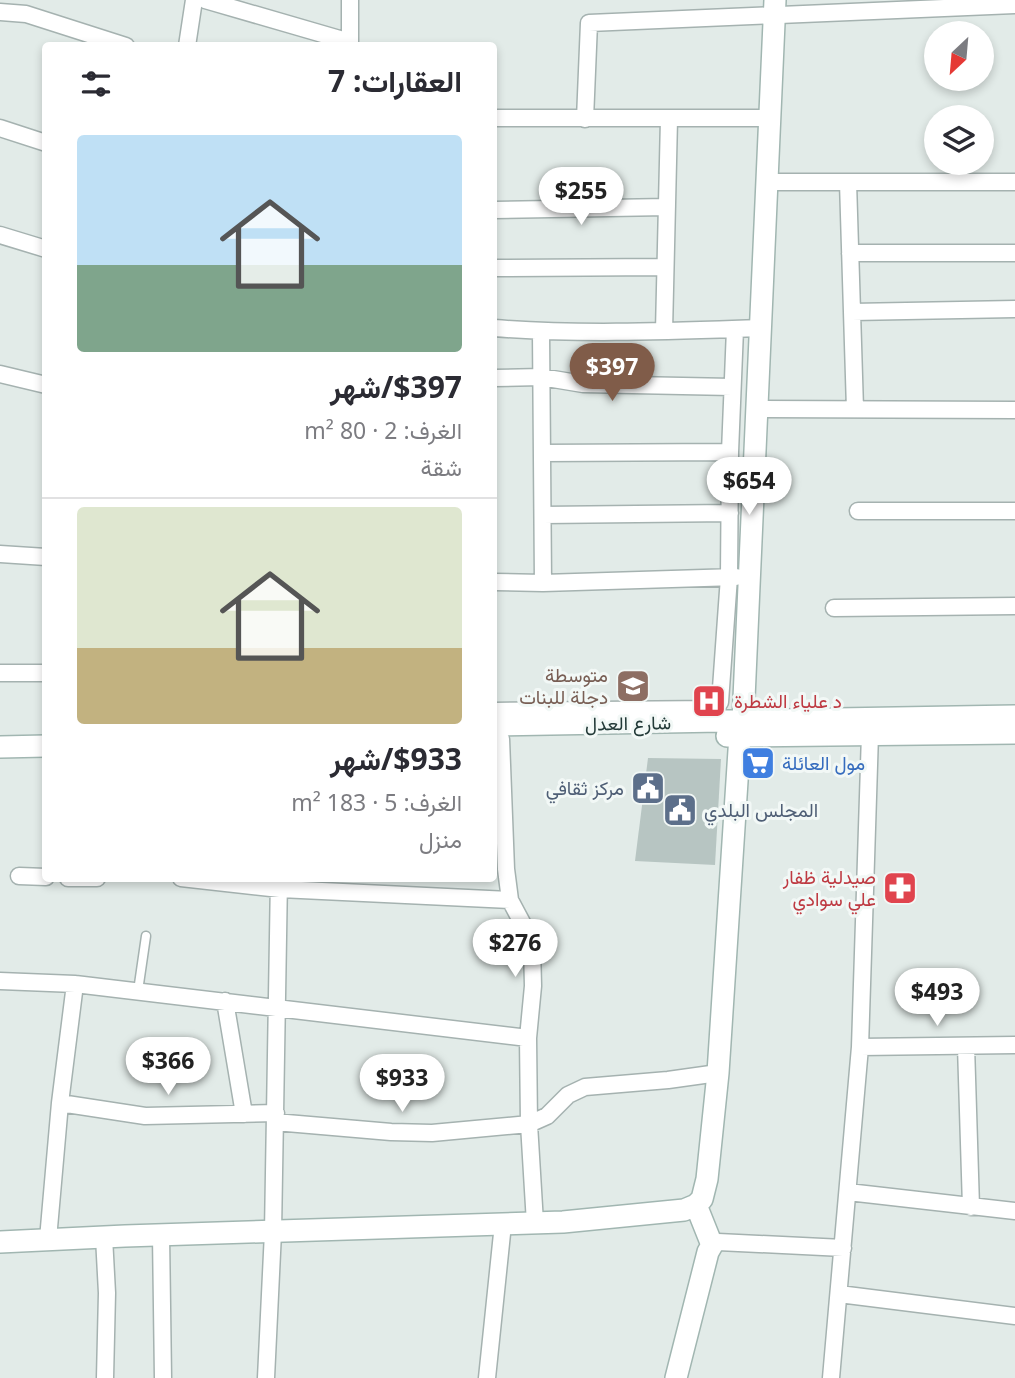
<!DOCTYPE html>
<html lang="ar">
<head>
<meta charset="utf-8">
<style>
  :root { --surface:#fff; --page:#f7f7f7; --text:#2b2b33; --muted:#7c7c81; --line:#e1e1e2; --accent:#805c49 }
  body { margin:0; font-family:"Noto Sans",Vazirmatn,sans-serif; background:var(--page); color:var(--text); direction:rtl; height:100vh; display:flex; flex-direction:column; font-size:26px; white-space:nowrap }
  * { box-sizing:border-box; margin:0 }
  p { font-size:23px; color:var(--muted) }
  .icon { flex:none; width:38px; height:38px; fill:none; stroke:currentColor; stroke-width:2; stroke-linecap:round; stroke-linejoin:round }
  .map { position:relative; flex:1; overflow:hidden; direction:ltr }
  .drawer { position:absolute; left:42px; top:42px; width:455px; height:840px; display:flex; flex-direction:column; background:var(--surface); border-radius:7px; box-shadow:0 4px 10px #0003; direction:rtl }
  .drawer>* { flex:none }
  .needle { width:46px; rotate:206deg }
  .buttons { position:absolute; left:924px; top:21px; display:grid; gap:14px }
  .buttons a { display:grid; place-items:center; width:70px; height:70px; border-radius:50%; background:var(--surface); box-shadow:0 4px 10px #0003; font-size:35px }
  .price { position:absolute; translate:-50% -60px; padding:0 16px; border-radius:24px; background:#fff; color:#222; font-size:23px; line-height:46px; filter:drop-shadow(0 2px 4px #0008) }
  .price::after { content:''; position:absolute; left:50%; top:42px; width:21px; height:16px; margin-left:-10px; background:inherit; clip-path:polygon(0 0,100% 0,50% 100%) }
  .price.selected { background:var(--accent); color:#fff }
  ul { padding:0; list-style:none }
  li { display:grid; align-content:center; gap:14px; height:371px; padding:0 35px }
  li+li { border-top:2px solid var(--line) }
  li span { display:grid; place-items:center; height:217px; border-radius:7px; color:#555 }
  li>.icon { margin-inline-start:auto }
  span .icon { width:126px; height:126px; fill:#fffc; stroke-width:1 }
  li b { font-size:30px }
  h2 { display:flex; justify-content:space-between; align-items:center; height:84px; padding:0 35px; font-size:30px }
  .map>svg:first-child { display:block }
  .building { fill:#b7c5c2 }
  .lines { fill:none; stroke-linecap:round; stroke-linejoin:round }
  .lane-casing { stroke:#a5b2b0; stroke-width:11 }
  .street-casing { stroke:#a5b2b0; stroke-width:19 }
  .secondary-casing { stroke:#a1b6b1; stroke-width:24 }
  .lane { stroke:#fff; stroke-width:8 }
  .street { stroke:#fff; stroke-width:16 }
  .secondary { stroke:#fff; stroke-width:21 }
  .labels { text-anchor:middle; stroke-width:6; stroke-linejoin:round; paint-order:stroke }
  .education-label { font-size:19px; fill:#785e54; stroke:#f2f8f6; text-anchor:end }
  .health-label { font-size:19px; fill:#be3a42; stroke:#f2f8f6; text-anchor:start }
  .street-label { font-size:19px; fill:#233a38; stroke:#f2f8f6 }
  .shop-label { font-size:19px; fill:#366cbe; stroke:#f2f8f6; text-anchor:start }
  .service-label { font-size:19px; fill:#4e5e75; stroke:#f2f8f6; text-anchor:end }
</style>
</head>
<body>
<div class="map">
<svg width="1015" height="1378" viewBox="0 0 1015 1378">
  <rect width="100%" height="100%" fill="#e2ebe8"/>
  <path class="building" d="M648 758 721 759 715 865 635 861Z"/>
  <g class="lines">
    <g class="lane-casing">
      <path id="lane" d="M138 991 146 936"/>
    </g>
    <g class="street-casing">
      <path id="street" d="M205 0 350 42
        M0 12 26 14 126 46
        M187 46 194 0
        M350 46V0
        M494 118H769
        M585 119 589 23 1015 5
        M0 128 46 143
        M767 182H1015
        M848 182 855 409
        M494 210 667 207
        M0 235 46 249
        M850 253H1015
        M494 268 665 267
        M852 312 1015 309
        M494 328C582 335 672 331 761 328
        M664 331 669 119
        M541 332 543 583
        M0 374 46 385
        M494 378 541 377 583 384 732 387
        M757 409 1015 410
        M542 453 730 452
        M858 511H1015
        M543 515 730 513
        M0 554 46 557
        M494 582 543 583 736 577
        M834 608 1015 606
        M0 673H46
        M494 711 715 709 720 702 729 577 730 452 735 329
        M501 739 506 869 510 900 527 932 532 946 533 986 528 1038 529 1124 535 1223
        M19 876 46 877
        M68 878H97
        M181 878 280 889 510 900
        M0 981 75 984 528 1038
        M225 1001 244 1114
        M966 1046 971 1207
        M860 1047 1015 1045
        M60 1103 145 1116 276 1113
        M275 1122 391 1132 432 1133 529 1124 547 1116 568 1095 585 1087 668 1080 718 1073
        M848 1192 1015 1211
        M161 1235 163 1378
        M104 1237 107 1293 105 1378
        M48 1239 60 1103 75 984
        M712 1245 718 1242 843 1248
        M839 1294 1015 1316
        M266 1378 273 1232 279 878
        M487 1378 503 1224
        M831 1378 860 1047 870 734"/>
    </g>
    <g class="secondary-casing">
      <path id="secondary" d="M494 725 1015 716
        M727 736 1015 733
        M0 747 46 746
        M0 1242 125 1236 563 1222 684 1210 696 1205 702 1199 707 1179 718 1073 740 735 743 721 775 0
        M676 1378 708 1252 712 1245 696 1205"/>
    </g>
    <use href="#lane" class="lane"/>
    <use href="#street" class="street"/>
    <use href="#secondary" class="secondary"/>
  </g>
  <defs>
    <g id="school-square" transform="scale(1.75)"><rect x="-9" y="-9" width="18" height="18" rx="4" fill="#8d6e63" stroke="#f2f8f6"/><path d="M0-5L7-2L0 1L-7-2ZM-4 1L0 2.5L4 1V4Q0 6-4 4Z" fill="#fff"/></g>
    <g id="hospital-square" transform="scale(1.75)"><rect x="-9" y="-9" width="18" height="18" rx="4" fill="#e0444e" stroke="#f2f8f6"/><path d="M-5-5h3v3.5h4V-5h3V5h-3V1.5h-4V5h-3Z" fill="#fff"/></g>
    <g id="supermarket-square" transform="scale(1.75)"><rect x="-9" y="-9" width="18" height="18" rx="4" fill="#3f7fe0" stroke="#f2f8f6"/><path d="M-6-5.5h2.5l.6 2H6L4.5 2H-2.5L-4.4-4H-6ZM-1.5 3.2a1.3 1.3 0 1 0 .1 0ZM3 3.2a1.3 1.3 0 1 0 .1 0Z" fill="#fff"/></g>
    <g id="civic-square" transform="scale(1.75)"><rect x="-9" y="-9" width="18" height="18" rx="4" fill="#5c6f8a" stroke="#f2f8f6"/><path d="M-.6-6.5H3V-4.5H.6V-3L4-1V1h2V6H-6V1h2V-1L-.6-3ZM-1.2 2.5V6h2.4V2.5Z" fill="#fff"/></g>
    <g id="pharmacy-square" transform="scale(1.75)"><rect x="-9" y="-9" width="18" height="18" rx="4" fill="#e0444e" stroke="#f2f8f6"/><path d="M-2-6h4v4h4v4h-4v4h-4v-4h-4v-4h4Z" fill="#fff"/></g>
  </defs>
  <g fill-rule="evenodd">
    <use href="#school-square" x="633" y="686"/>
    <use href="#hospital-square" x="709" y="701"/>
    <use href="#supermarket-square" x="758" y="763"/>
    <use href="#civic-square" x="648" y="788"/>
    <use href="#civic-square" x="680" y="810"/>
    <use href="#pharmacy-square" x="900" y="888"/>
  </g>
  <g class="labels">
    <g class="education-label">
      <text x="608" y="682">متوسطة<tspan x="608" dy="22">دجلة للبنات</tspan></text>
    </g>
    <g class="health-label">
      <text x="734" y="708">د علياء الشطرة</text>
      <text x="876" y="884" text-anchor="end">صيدلية ظفار<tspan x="876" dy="22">علي سوادي</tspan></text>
    </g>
    <g class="street-label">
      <text transform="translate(628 723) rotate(-1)" y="7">شارع العدل</text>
    </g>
    <g class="shop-label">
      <text x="782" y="770">مول العائلة</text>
    </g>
    <g class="service-label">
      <text x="624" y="795">مركز ثقافي</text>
      <text x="704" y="817" text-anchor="start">المجلس البلدي</text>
    </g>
  </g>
</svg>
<div class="buttons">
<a><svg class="needle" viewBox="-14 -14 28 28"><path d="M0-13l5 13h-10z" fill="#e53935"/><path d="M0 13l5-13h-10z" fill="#7c7c81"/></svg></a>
<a><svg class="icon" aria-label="layers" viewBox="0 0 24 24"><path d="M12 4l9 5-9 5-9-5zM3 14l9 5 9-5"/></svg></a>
</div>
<b class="price" style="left:581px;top:227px">$255</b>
<b class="price selected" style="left:612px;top:403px">$397</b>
<b class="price" style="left:749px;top:517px">$654</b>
<b class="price" style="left:515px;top:979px">$276</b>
<b class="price" style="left:937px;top:1028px">$493</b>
<b class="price" style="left:168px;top:1097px">$366</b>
<b class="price" style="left:402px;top:1114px">$933</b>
<section class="drawer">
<h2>العقارات: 7<svg class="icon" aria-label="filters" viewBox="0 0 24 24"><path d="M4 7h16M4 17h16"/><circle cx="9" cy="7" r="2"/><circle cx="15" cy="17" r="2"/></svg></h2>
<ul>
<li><span style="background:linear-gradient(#bfe0f5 60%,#7fa58c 0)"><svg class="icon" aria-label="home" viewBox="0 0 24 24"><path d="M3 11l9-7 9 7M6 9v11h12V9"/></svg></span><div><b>$397/شهر</b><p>الغرف: 2 · 80 m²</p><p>شقة</p></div></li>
<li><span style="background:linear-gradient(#dfe7d0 65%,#c2b280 0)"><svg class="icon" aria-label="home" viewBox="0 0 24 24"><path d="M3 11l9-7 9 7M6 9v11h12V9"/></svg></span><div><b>$933/شهر</b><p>الغرف: 5 · 183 m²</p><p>منزل</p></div></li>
</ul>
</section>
</div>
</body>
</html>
